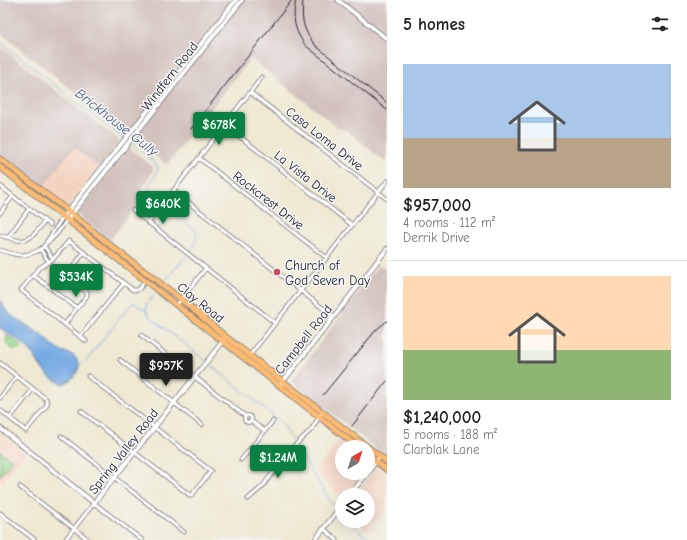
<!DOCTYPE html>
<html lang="en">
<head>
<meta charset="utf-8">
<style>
  :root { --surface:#fff; --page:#f2f2f2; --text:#202124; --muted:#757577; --line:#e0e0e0; --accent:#0b8043 }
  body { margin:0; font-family:"Comic Neue",sans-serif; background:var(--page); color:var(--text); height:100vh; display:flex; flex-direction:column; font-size:15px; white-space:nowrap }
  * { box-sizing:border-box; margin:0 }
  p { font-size:13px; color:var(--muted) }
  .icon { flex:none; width:22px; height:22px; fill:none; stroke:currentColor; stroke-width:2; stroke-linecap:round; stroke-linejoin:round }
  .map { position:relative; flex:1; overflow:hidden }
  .drawer { display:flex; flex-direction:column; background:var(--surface); width:300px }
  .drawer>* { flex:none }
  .needle { width:26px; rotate:39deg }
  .controls { position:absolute; left:335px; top:440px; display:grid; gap:8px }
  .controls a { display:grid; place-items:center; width:40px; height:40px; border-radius:50%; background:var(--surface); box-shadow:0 4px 16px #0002; font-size:20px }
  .price { position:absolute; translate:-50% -34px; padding:0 9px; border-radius:4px; background:var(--accent); color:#fff; font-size:13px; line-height:26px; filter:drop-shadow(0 1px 2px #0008) }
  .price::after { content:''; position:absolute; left:50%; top:24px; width:12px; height:9px; margin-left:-6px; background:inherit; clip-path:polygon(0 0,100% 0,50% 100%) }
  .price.current { background:#222; color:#fff }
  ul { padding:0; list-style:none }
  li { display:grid; align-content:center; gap:8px; height:212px; padding:0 16px }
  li+li { border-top:1px solid var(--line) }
  li span { display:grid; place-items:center; height:124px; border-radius:0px; color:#555 }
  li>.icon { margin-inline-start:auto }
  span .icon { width:72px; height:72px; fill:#fffc; stroke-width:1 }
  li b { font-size:17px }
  h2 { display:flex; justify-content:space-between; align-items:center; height:48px; padding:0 16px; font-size:17px }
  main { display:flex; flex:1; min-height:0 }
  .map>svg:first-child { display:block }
  .built { fill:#f5d3c1 }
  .industrial { fill:#d1c0bc }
  .green { fill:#99da91; stroke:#5e7e66 }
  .water { fill:#76aae3; stroke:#4c668f }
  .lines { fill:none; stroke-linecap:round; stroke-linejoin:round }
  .stream { stroke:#76aae3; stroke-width:1 }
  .minor-casing { stroke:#888687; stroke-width:5 }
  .tertiary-casing { stroke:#888687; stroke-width:6 }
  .primary-casing { stroke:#888687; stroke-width:7 }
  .minor { stroke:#fff; stroke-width:3 }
  .tertiary { stroke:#fff; stroke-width:4 }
  .primary { stroke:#febb71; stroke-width:5 }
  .rail { stroke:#22223b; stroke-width:1 }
  .poi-dot { fill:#d1495b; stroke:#f6f6f2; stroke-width:1.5 }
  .labels { text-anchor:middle; stroke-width:3; stroke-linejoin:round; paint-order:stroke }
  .street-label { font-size:13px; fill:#22223b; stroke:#f6f6f2 }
  .poi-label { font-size:13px; fill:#22223b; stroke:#f6f6f2; text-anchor:start }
  .water-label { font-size:14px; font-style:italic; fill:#44587e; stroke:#f6f6f2 }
</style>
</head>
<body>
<main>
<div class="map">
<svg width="387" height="540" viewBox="0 0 387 540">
  <rect width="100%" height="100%" fill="#f6f6f2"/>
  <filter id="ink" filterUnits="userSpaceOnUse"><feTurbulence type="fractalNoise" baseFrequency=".025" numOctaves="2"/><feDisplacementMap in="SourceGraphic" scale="8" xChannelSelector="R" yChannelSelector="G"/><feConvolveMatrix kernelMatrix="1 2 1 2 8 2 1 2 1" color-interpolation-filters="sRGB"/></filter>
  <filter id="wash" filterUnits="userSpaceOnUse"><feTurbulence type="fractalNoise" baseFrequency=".012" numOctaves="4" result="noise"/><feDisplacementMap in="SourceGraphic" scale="16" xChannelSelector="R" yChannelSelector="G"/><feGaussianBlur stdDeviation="0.9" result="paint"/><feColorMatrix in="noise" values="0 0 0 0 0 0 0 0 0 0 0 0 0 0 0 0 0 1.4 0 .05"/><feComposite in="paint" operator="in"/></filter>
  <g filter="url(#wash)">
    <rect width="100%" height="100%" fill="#efe9d3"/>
    <path class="built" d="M74 148 99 168 68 207 65 205 42 188Z
      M0 433 25 453 0 484Z
      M341 439 352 447H342V473H362L345 495H342V496L324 482 316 470Z
      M377 466 387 474V507L367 531 357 521H368V495H355Z"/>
    <path class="industrial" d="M0 0H387V164L347 130 338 128 251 58 167 165 0 33Z
      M0 46 120 141 99 168 74 148 42 188 0 155Z
      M128 147 152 166 153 171 143 187V197L110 240 77 214 80 210Z
      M379 265 387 271V457L291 381Z"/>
    <path class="green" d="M7 335 23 347C13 353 4 346 7 335Z
      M0 451 12 460 0 476Z"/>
    <path class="water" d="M0 300C3 304 4 308 7 311 16 321 30 326 40 334 46 338 51 344 57 348 63 353 72 353 76 358 85 367 72 381 63 384 53 380 44 373 39 364 35 358 33 353 28 348 20 340 9 335 0 328Z"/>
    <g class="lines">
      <path class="stream" d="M0 42 124 139
        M130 143 155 163 158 169C153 183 145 184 152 199L196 230C198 241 195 245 189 253
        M163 283 187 255
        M156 293 147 303 146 310 150 317 206 361
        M85 362 131 304 133 303H135L147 312
        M208 363 274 416 281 422 294 443
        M79 364 82 363
        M296 446 331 503 338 507
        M350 521 354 527 371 540"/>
    </g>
  </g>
  <g filter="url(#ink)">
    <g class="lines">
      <g class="minor-casing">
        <path id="minor" d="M251 93 387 199
          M210 113 352 225
          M199 158 327 258
          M0 186 45 221
          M174 191 334 317
          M133 210 275 323
          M0 213 13 196
          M148 223 262 77
          M0 235C26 244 28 243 45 221L50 225
          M8 237 29 209
          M46 243C55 239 61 228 67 220
          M44 246 53 259
          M40 249 49 262
          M0 250C6 252 12 254 19 255 29 255 44 251 47 241L63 217
          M33 275 77 308
          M49 287 51 285C68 275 73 268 84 252
          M176 306 206 268
          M65 324 77 308 87 296V292L72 281 67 274
          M141 335 245 416
          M80 337 124 283
          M86 341 21 290 39 268 53 259 69 241 133 290H137L140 288 145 281
          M250 355 387 181
          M120 360 202 425
          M0 363 46 399 47 403V405L26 431 0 410
          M0 398 17 376
          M81 411 191 496 211 471 88 376
          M244.5 419a3.5 3.5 0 1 1 7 0a3.5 3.5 0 1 1-7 0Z
          M10 418 33 389
          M251 421 265 431
          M61 436 184 532
          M241 460 273 421
          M20 487 89 540
          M248 499 262 487 294 446 311 430 323 411
          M0 513 35 540
          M324 529 337 540
          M65 540 94 503 142 540"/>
      </g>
      <g class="tertiary-casing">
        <path id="tertiary" d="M338 0 387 39
          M63 217 236 0
          M67 220 242 0
          M281 384 387 249
          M0 428 94 503 224 340
          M368 472 380 456
          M350 495 367 473
          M315 540 342 505"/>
      </g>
      <g class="primary-casing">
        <path id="primary" d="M0 159 72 214 115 249 181 299 226 337 387 462
          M0 167 358 447
          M368 455 387 470"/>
      </g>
      <use href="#minor" class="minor"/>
      <use href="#tertiary" class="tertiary"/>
      <use href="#primary" class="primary"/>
      <path class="rail" d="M296 0C292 18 294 30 305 45L387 110
        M303 0C301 19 303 31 316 46L386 102
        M191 129 292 0
        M323 395 376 330 387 321
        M352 426 387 381"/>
    </g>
  </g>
  <circle class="poi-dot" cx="277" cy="272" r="4"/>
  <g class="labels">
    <g class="street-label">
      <text transform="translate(169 76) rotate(-52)" y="5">Windfern Road</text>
      <text transform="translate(325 138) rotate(38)" y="5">Casa Loma Drive</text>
      <text transform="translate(306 176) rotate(38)" y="5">La Vista Drive</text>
      <text transform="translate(269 200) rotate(38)" y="5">Rockcrest Drive</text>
      <text transform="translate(201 302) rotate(39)" y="5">Clay Road</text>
      <text transform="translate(303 339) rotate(-52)" y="5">Campbell Road</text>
      <text transform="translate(123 451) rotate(-52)" y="5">Spring Valley Road</text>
    </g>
    <g class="poi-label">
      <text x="285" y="270">Church of<tspan x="285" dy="15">God Seven Day</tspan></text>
    </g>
    <g class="water-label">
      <text transform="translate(117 122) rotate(38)" y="5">Brickhouse Gully</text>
    </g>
  </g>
</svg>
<div class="controls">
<a><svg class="needle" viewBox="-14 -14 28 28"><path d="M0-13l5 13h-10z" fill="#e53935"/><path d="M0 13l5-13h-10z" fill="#757577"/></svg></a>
<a><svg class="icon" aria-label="layers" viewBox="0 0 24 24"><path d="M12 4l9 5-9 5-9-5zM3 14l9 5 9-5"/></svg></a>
</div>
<b class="price" style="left:219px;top:146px">$678K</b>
<b class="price" style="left:163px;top:225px">$640K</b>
<b class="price" style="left:76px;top:298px">$534K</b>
<b class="price current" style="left:166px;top:387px">$957K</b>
<b class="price" style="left:278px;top:479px">$1.24M</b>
</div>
<section class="drawer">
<h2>5 homes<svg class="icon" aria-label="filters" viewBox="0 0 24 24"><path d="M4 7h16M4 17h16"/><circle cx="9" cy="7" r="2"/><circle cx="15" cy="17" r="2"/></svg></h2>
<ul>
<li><span style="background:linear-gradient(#a9c7e8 60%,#b9a48a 0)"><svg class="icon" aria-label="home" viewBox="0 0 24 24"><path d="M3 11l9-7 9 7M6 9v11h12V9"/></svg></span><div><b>$957,000</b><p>4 rooms · 112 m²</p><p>Derrik Drive</p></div></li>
<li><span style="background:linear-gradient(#ffd9b3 60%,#8fb573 0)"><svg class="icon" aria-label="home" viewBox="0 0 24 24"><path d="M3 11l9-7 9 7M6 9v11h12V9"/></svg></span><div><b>$1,240,000</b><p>5 rooms · 188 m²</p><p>Clarblak Lane</p></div></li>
</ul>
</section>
</main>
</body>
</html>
